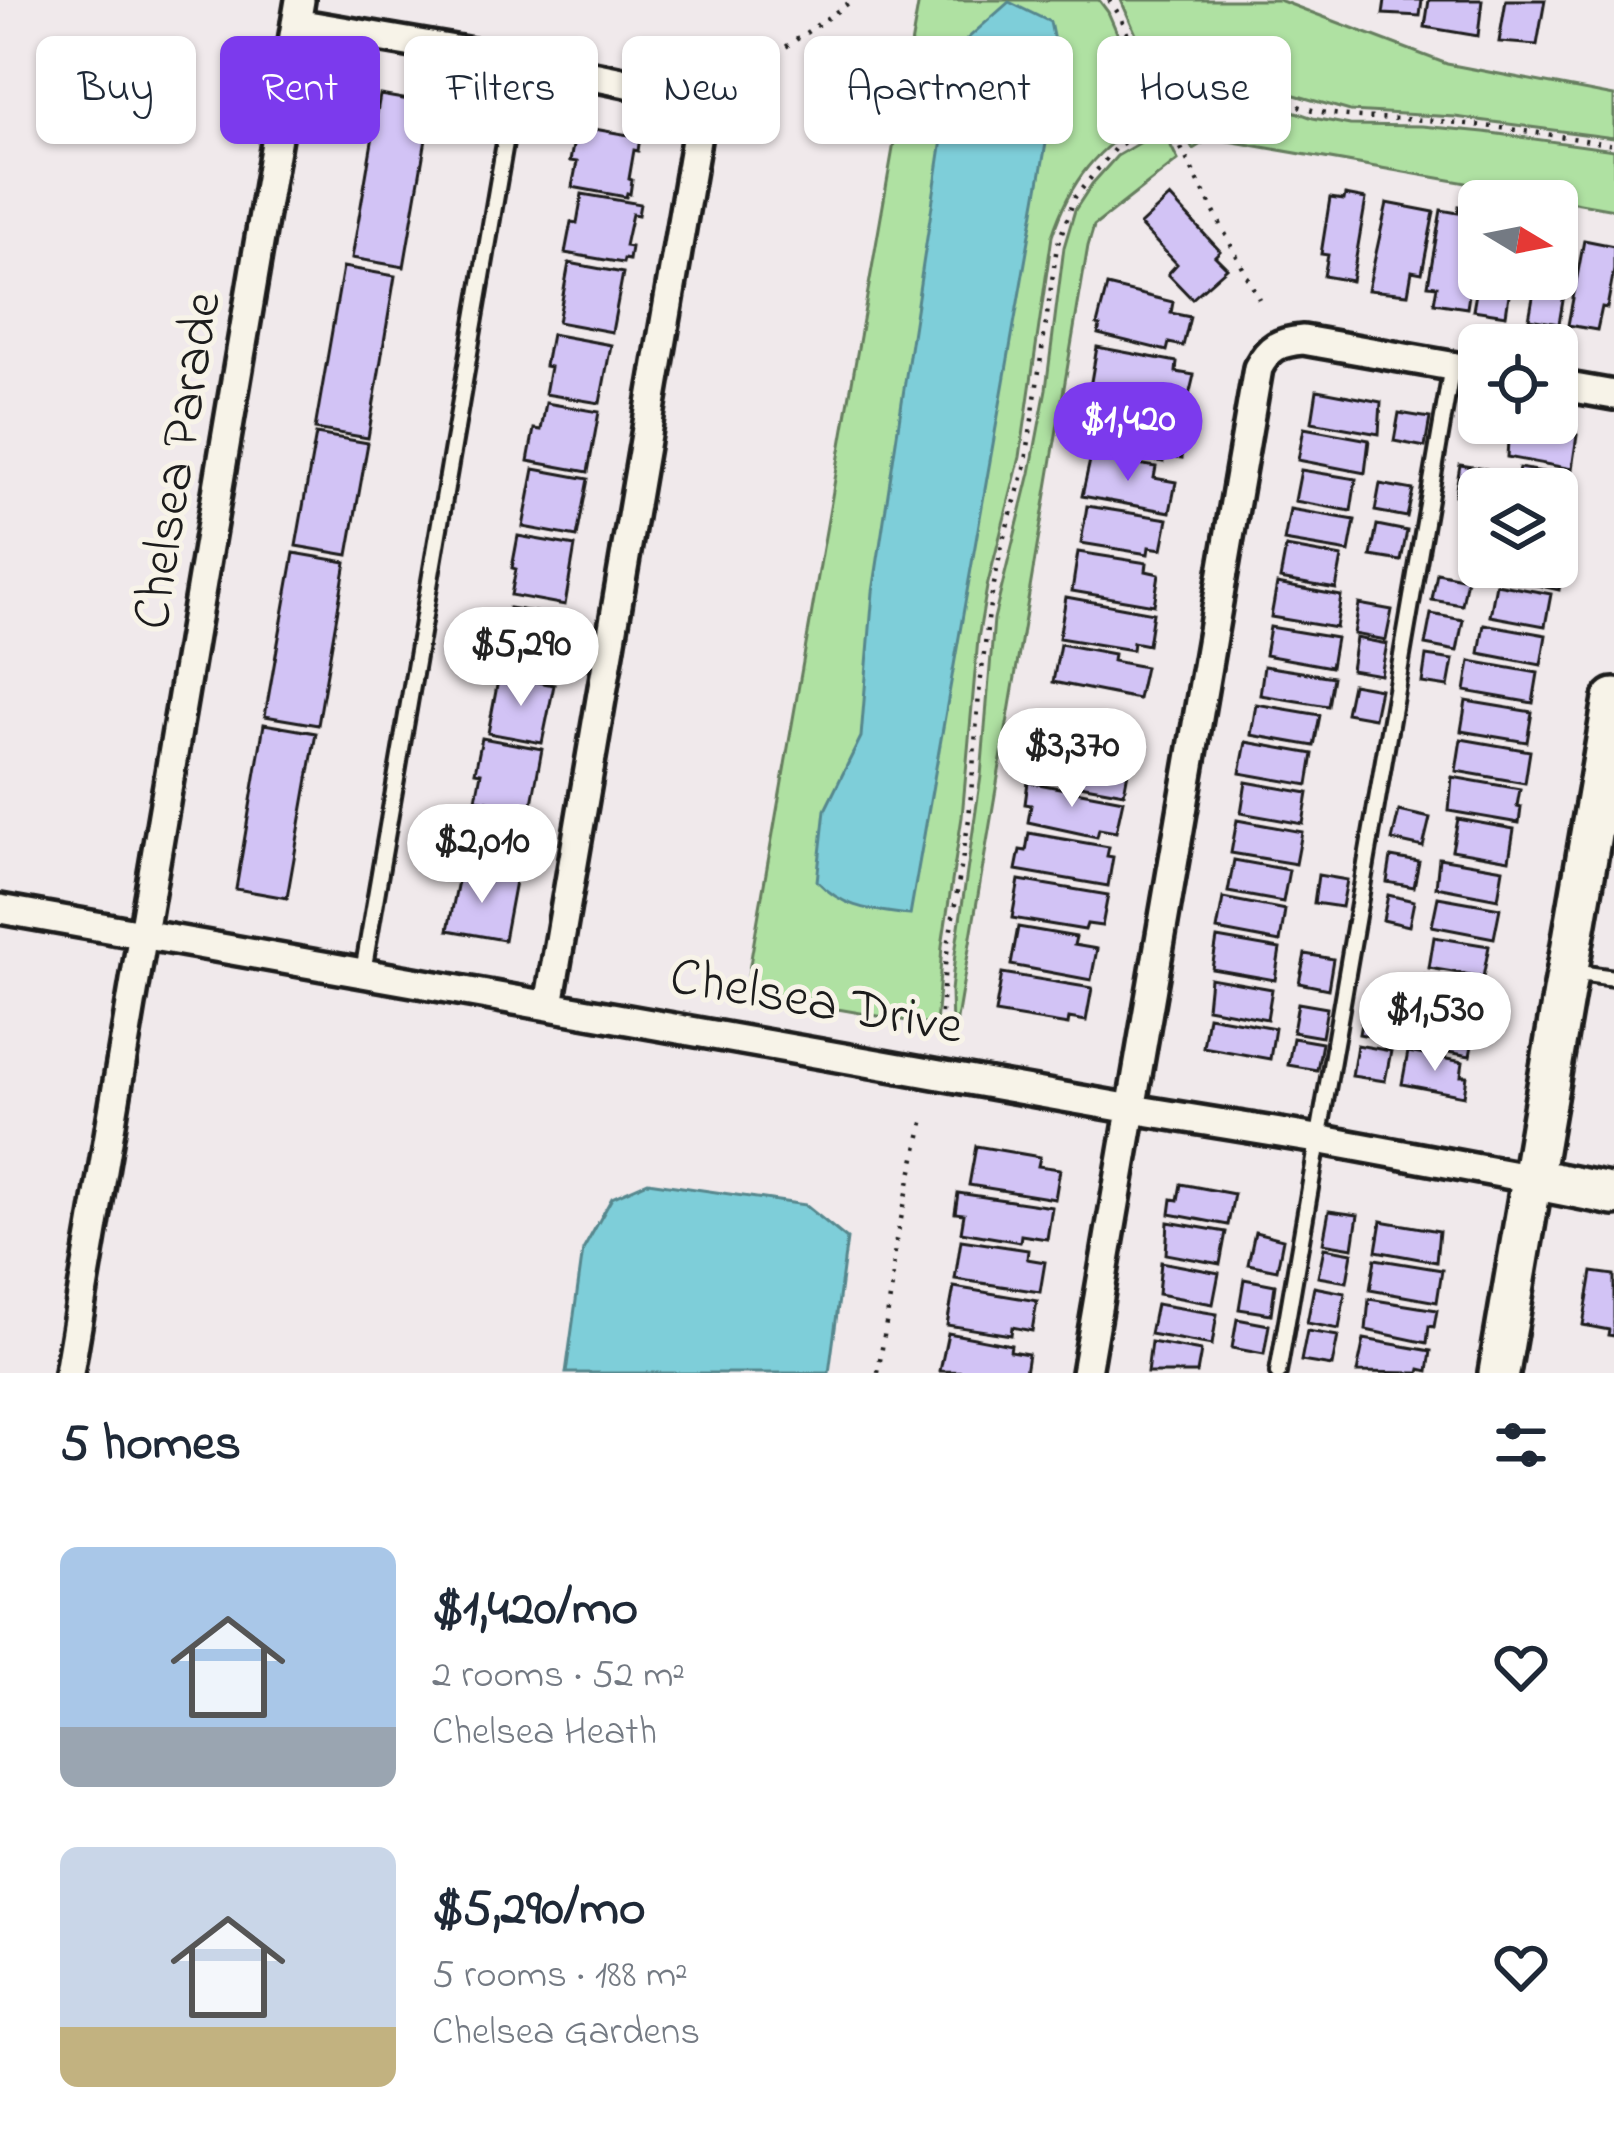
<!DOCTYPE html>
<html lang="en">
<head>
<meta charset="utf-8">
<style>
  :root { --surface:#fff; --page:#f2f2f3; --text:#1f2937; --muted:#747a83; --accent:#7c3aed }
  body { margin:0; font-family:"Indie Flower",sans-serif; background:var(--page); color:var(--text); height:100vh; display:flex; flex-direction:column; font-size:45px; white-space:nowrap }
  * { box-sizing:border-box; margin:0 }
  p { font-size:39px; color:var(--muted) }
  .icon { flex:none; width:66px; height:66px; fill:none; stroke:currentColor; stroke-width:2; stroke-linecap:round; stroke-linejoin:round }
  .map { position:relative; height:1373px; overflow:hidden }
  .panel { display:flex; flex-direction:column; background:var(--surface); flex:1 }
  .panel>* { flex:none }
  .guide { position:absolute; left:36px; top:36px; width:1542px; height:108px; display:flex; gap:24px }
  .needle { width:78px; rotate:100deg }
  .buttons { position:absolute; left:1458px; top:180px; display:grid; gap:24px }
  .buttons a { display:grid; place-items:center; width:120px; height:120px; border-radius:18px; background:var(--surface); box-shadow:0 3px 9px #0004; font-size:60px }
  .price { position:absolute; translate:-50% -102px; padding:0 27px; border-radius:42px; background:#fff; color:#222; font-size:39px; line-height:78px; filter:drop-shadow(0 3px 6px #0008) }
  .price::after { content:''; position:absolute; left:50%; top:72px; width:36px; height:27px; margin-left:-18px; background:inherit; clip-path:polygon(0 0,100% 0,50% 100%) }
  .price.selected { background:var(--accent); color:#fff }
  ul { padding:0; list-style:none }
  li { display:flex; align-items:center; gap:36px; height:300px; padding:0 60px }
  li span { display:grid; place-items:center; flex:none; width:336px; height:240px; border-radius:18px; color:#555 }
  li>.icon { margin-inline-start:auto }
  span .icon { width:144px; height:144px; fill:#fffc; stroke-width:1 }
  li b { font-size:51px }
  h2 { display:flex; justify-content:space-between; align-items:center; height:144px; padding:0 60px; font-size:51px }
  .tag { padding:0 42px; border-radius:18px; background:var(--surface); box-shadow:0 3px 9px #0004; font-size:42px; line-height:108px }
  .tag.selected { background:var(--accent); color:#fff }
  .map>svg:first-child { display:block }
  .green { fill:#afe1a2; stroke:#667e5f; stroke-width:3 }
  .water { fill:#7eced9; stroke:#57878d; stroke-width:3 }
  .building { fill:#d2c3f5; stroke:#1c1c1c; stroke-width:3 }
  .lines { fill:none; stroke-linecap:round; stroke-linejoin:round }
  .lane-casing { stroke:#1c1c1c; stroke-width:22 }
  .street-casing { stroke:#1c1c1c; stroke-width:36 }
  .secondary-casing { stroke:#1c1c1c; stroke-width:48 }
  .path { stroke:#1c1c1c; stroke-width:4.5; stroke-dasharray:3 9; stroke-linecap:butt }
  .lane { stroke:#f7f3e8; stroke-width:14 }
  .street { stroke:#f7f3e8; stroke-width:27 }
  .secondary { stroke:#f7f3e8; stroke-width:39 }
  .labels { text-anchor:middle; stroke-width:10; stroke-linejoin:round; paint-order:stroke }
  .street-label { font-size:54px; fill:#1c1c1c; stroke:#f7f3e8 }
</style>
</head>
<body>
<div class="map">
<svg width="1614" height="1373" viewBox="0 0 1614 1373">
  <rect width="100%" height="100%" fill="#f0e9eb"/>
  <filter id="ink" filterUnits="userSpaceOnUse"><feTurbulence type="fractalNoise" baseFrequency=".00833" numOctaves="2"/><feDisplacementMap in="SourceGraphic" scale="24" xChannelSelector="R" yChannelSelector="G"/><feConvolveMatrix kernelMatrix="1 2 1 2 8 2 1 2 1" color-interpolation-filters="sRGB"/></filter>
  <g filter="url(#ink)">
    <path class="green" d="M919 0H1099L1108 12 1152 114 1149 119C1097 146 1070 181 1052 236L1020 457 987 587 978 639 962 817 942 946 936 1026 745 993Z
      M1121 0H1279L1447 64 1614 96V138L1455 117 1350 111 1281 91 1211 54 1172 49 1145 55Z
      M1168 65 1197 68 1228 82C1230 110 1250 122 1273 104L1313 118 1350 125 1422 126 1484 132 1614 150V209L1211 138 1193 149 1151 71Z
      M1160 131 1165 134 1178 160 1094 226 1088 246 955 1031H952L951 991 955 954 981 776 994 619 1030 473 1046 389 1064 247 1075 210 1092 184 1117 156Z"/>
    <path class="water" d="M1009 2 1050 22 1059 65 1048 132 910 915C872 910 845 910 817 881L825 810 861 737 873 592 941 146 966 40Z
      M648 1182 805 1205 847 1239 829 1373H566L583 1250 612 1198Z"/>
    <path class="building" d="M1385 0H1422L1420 16 1383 14Z
      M1429 0H1482L1478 36 1425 27Z
      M1506 0H1545L1537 45 1499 42Z
      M380 95 432 104 404 267 352 258Z
      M577 126 640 137 638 151 634 150 629 179 632 180 630 194 627 193 626 197 572 187 577 162 570 161Z
      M582 194 640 204 638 215 632 214 628 232 625 246 631 247 629 260 624 259 623 263 565 253 571 222 577 223Z
      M1345 195 1366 199 1352 281 1324 276 1328 255 1321 254 1330 198 1344 200Z
      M1170 197 1220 251 1215 256 1227 268 1192 299 1168 274 1177 264 1140 225Z
      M1387 203 1434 212 1422 273 1412 271 1408 294 1368 290Z
      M1459 206 1479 209 1477 243 1467 308 1434 303 1437 286 1428 285 1441 210 1458 213Z
      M1557 233 1574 236 1559 324 1529 319 1534 292 1526 291 1528 279H1557Z
      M1584 240 1614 246V270L1607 308 1602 307 1597 330 1568 325Z
      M569 263 623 273 612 332 558 322Z
      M343 267 395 276 368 438 315 429Z
      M1479 277 1520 279 1518 289 1510 288 1506 315 1473 310Z
      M1107 286 1173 302 1171 313 1190 317 1183 346 1169 343 1167 351 1098 334 1100 326 1097 325Z
      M551 334 611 345 600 403 545 394 550 367 545 366Z
      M1097 347 1177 362 1176 372 1194 375 1184 417 1151 411 1125 402V400L1089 393Z
      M1317 390 1381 402 1379 434 1312 422Z
      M546 403 599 412 588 472 528 461 534 429 541 430Z
      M1097 412 1188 424 1182 458 1164 455 1163 462 1090 449Z
      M1399 413 1430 418 1425 447 1394 441Z
      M1509 423 1577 435 1572 469 1507 457Z
      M1304 428 1369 440 1365 473 1298 460Z
      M316 434 368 443 348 555 296 546Z
      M1091 456 1156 467 1154 478 1176 482 1170 512 1082 496Z
      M1460 465 1486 469 1479 498 1455 495Z
      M1519 468 1573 477 1569 507 1557 505V489H1515Z
      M534 469 588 479 577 537 523 527Z
      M1301 470 1356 479 1351 511 1295 501Z
      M1380 484 1413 490 1407 517 1375 511Z
      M1087 506 1168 519 1162 549 1149 547 1148 554 1081 543Z
      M1290 509 1355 520 1349 552 1284 541Z
      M1377 525 1407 531 1401 561 1371 556Z
      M518 536 575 546 565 605 511 595 516 569 512 568Z
      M1286 547 1342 557 1336 589 1280 579Z
      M1078 552 1147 563 1146 571 1159 574 1154 605 1072 591Z
      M294 553 346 562 318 725 265 716Z
      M1557 553 1561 554 1558 571H1562L1559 590 1490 575 1491 567H1557Z
      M1437 573 1467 579 1462 605 1432 600Z
      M1277 584 1341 596 1336 628 1271 617Z
      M1496 584 1551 594 1545 626 1490 616Z
      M1066 597 1153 613 1148 645 1133 642 1132 650 1059 638Z
      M1359 604 1392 610 1386 640 1354 634Z
      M509 608 560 616 550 674 494 664 500 632 505 633Z
      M1431 614 1463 620 1457 651 1425 645Z
      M1484 624 1546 635 1541 665 1479 653Z
      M1270 627 1336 638 1331 667 1265 655Z
      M1356 638 1387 644 1381 675 1351 670Z
      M1060 644 1114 654 1113 661 1145 667 1138 699 1053 682Z
      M1426 656 1453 660 1448 687 1422 683Z
      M1470 661 1538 673 1533 703 1465 691Z
      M1264 666 1333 677 1328 706 1260 695Z
      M499 675 554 685 542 743 488 733Z
      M1352 684 1380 689 1374 718 1346 713Z
      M1466 701 1532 712 1527 742 1461 731Z
      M1256 704 1320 715 1314 746 1251 735Z
      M264 724 316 733 287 898 236 889Z
      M482 738 542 749 531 809 476 799 481 773 475 772Z
      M1043 739 1116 752 1115 758 1130 761 1124 793 1036 777Z
      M1461 739 1530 751 1525 783 1456 771Z
      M1246 742 1313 754 1308 785 1240 773Z
      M1452 777 1520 789 1517 806 1521 807 1519 823 1449 811Z
      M1028 782 1123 800 1116 832 1099 829 1097 837 1028 822 1031 805 1025 804Z
      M1246 782 1308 793 1303 824 1241 813Z
      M476 805 530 815 519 874 460 863 467 830 472 832Z
      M1399 811 1430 818 1423 847 1392 840Z
      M1458 819 1514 829 1509 860 1452 850Z
      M1237 820 1302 832 1296 864 1231 853Z
      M1029 833 1109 847 1107 856 1113 857 1108 886 1016 870 1020 850 1026 851Z
      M1391 857 1419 862 1414 887 1387 882Z
      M1439 858 1503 869 1498 899 1436 887Z
      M1234 860 1289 870 1283 902 1228 892Z
      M460 871 515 881 504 940 448 930Z
      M1318 875 1347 880 1342 907 1314 903Z
      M1019 880 1108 895 1102 926 1087 924 1085 930 1012 918Z
      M1388 895 1414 901 1409 926 1383 920Z
      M1438 897 1500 908 1494 938 1432 926Z
      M1223 898 1285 910 1280 942 1217 930Z
      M1018 927 1076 937 1074 945 1097 949 1091 980 1011 965Z
      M1434 937 1489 946 1483 977 1429 968Z
      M1217 938 1280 949 1275 980 1212 969Z
      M1305 954 1333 959 1328 989 1299 983Z
      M1002 973 1092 988 1086 1021 1069 1018 1068 1025 995 1013Z
      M1423 975 1485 986 1480 1017 1417 1006Z
      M1210 978 1272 989 1267 1019 1207 1008Z
      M1298 1003 1327 1008 1322 1037 1293 1032Z
      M1364 1008 1395 1014 1390 1040 1359 1034Z
      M1420 1014 1476 1024 1470 1056 1414 1046Z
      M1208 1016 1275 1028 1270 1059 1203 1047Z
      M1293 1038 1322 1043 1317 1070 1288 1065Z
      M1357 1045 1391 1051 1385 1081 1352 1076Z
      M1408 1052 1463 1062 1461 1076H1467L1464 1096 1402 1084Z
      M976 1146 1040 1157 1038 1166 1060 1169 1055 1199 969 1185Z
      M1181 1184 1234 1194 1228 1225 1170 1214 1172 1199 1178 1200Z
      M958 1193 1052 1207 1047 1239 1021 1235 1020 1242 961 1232 964 1214 955 1213Z
      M1329 1211 1358 1215 1353 1248 1323 1243Z
      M1381 1221 1439 1231 1436 1262 1376 1251Z
      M1168 1222 1226 1232 1220 1264 1166 1254Z
      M1255 1232 1283 1239 1277 1270 1248 1264Z
      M961 1240 1028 1250 1027 1259 1045 1262 1040 1292 955 1279Z
      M1324 1248 1352 1253 1347 1282 1318 1277Z
      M1375 1259 1442 1270 1437 1302 1370 1290Z
      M1161 1262 1219 1273 1213 1304 1158 1294Z
      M1592 1272 1614 1275V1336L1608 1335 1609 1330 1583 1325Z
      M1244 1279 1275 1285 1271 1314 1239 1309Z
      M954 1287 1037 1301 1032 1331 1012 1327 1011 1335 947 1325Z
      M1314 1287 1345 1293 1339 1329 1307 1323Z
      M1369 1299 1437 1310 1434 1327 1429 1326 1427 1343 1366 1330Z
      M1156 1304 1217 1314 1212 1345 1150 1334Z
      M1237 1319 1269 1325 1264 1354 1232 1348Z
      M1307 1331 1338 1336 1332 1366 1301 1361Z
      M948 1333 1011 1345 1010 1351 1028 1354 1025 1373 940 1371Z
      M1364 1339 1431 1351 1428 1371 1420 1369 1419 1373 1357 1372Z
      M1151 1342 1201 1351 1197 1373H1147Z"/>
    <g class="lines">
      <g class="lane-casing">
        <path id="lane" d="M363 972 519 61
          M1572 972 1614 978
          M1278 1373 1452 366"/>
      </g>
      <g class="street-casing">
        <path id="street" d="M296 23 519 61 666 91 694 101 696 140 549 1005
          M1557 385 1614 395
          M0 909 1132 1109 1317 1139 1533 1179
          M69 1373 300 0
          M1086 1373 1258 368C1269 347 1279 342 1303 340L1479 371"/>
      </g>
      <g class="secondary-casing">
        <path id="secondary" d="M1533 1179 1614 1195
          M1499 1373 1614 699"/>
      </g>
      <path class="path" d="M1109 0 1121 17 1139 65
        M1238 80 1236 94 1247 105H1262L1273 95
        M737 81 853 0
        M1165 117 1139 65C1207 44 1236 85 1295 105 1343 121 1391 117 1440 121 1498 127 1557 135 1614 145
        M939 1037 945 965 969 819 979 694 990 604 1003 540 1025 468 1057 246 1075 197 1116 147 1166 119 1259 299
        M878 1373 892 1286 895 1245 925 1114"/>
      <use href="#lane" class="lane"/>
      <use href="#street" class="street"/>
      <use href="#secondary" class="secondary"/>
    </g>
  </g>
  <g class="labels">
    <g class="street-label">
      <text transform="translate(174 460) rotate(-81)" y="19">Chelsea Parade</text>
      <text transform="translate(817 998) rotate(10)" y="19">Chelsea Drive</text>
    </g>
  </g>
</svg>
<div class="buttons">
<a><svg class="needle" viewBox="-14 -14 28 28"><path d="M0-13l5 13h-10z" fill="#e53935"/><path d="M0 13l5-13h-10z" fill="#747a83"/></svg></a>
<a><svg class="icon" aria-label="locate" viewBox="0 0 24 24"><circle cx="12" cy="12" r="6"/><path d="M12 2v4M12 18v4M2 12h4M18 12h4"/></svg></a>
<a><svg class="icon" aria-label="layers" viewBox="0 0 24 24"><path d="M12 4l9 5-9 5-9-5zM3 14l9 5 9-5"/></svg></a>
</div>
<b class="price selected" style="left:1128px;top:484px">$1,420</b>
<b class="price" style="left:521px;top:709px">$5,290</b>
<b class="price" style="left:1072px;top:810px">$3,370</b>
<b class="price" style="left:482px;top:906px">$2,010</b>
<b class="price" style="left:1435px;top:1074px">$1,530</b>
<div class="guide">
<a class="tag">Buy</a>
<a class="tag selected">Rent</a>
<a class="tag">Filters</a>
<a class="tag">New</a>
<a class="tag">Apartment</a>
<a class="tag">House</a>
</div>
</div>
<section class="panel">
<h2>5 homes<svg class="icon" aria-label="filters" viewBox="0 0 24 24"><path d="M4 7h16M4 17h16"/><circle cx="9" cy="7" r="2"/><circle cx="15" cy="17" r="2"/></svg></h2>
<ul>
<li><span style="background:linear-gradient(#a9c7e8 75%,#9aa5b1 0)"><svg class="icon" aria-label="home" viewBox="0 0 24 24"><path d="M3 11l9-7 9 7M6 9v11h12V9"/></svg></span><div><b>$1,420/mo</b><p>2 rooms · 52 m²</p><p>Chelsea Heath</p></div><svg class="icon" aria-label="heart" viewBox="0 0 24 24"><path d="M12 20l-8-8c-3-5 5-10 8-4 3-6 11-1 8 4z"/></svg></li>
<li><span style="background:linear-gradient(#c9d6e8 75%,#c2b280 0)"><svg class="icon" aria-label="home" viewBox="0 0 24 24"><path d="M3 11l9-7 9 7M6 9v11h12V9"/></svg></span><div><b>$5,290/mo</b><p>5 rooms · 188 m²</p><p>Chelsea Gardens</p></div><svg class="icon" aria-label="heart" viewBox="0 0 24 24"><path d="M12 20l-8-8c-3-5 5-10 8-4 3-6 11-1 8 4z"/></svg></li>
</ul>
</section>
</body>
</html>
